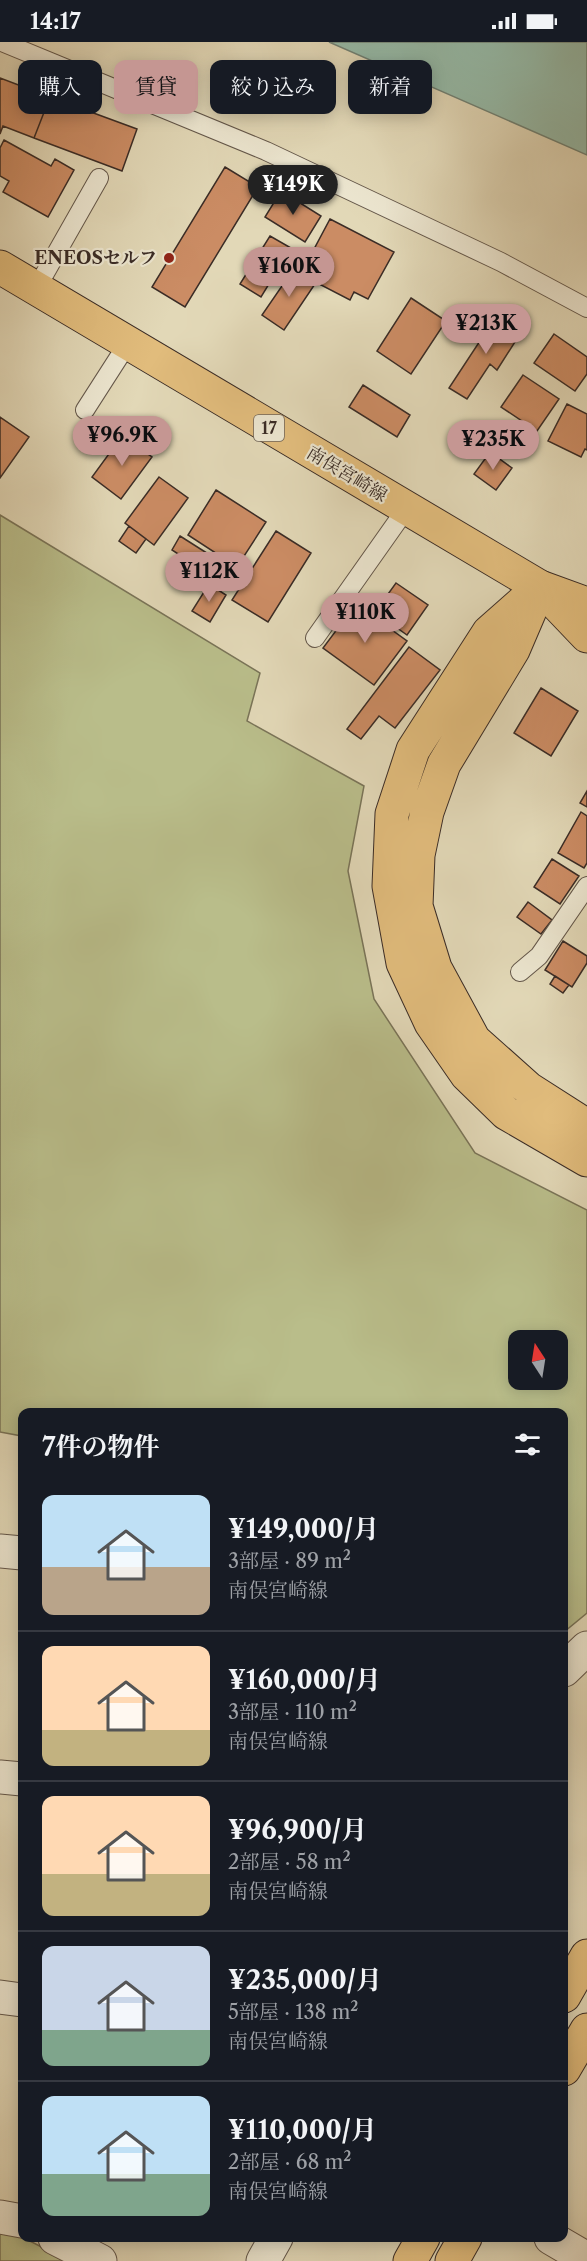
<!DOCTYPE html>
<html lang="ja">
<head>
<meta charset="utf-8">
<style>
  :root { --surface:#171b24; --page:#20242c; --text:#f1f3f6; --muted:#9ea1a6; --line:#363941; --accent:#c59692 }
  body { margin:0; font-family:"Libre Caslon Text","Noto Serif JP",serif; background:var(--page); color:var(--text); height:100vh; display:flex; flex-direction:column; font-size:22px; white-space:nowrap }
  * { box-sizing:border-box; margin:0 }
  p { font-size:20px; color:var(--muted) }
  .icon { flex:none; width:33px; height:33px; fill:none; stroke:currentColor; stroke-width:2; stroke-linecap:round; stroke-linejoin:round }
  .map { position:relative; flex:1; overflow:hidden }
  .panel { position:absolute; left:18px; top:1366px; width:550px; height:834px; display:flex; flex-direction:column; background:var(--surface); border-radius:12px; box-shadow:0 3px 15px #0003 }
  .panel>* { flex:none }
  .hud { position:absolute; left:18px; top:18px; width:552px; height:54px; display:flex; gap:12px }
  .needle { width:39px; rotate:348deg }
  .fabs { position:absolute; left:508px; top:1288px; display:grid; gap:12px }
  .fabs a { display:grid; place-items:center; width:60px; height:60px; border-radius:12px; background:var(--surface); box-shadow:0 3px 15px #0003; font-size:30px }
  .price { position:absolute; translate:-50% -51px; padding:0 14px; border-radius:21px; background:var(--accent); color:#111; font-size:20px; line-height:39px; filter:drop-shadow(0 2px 3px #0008) }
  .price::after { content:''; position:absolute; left:50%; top:36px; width:18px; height:14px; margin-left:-9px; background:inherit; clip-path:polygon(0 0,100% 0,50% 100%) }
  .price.active { background:#222; color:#fff }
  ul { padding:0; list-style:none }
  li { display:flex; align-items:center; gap:18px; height:150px; padding:0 24px }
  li+li { border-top:2px solid var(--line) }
  li span { display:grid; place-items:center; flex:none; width:168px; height:120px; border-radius:12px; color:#555 }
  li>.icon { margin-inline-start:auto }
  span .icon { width:72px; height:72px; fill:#fffc; stroke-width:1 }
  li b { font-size:26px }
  h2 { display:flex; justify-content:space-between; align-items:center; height:72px; padding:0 24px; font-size:26px }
  .pill { padding:0 21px; border-radius:12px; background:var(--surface); box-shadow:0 3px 15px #0003; font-size:21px; line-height:54px }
  .pill.active { background:var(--accent); color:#111 }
  .status { display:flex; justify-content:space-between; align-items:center; height:42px; padding:0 30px; background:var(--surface); direction:ltr }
  .status svg { height:16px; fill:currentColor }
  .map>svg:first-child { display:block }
  .green { fill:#b9bd8a; stroke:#7a7458; stroke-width:1.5; fill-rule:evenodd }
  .water { fill:#96bba9; stroke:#718275; stroke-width:1.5 }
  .building { fill:#cb8c64; stroke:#3a2c26; stroke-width:1.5 }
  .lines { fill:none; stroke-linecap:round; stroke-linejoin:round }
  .service-casing { stroke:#64574a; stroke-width:20 }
  .minor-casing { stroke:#64574a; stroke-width:35 }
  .primary-casing { stroke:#3a2c26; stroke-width:35 }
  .trunk-casing { stroke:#3a2c26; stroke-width:35 }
  .service { stroke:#ece6d0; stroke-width:18 }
  .minor { stroke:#ece6d0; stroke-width:33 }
  .primary { stroke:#e1bc7c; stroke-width:33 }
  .trunk { stroke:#e1bc7c; stroke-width:33 }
  .poi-dot { fill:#8f2418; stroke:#ece6d0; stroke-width:2 }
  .labels { text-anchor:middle; stroke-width:4.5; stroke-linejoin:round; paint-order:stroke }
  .shield { fill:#ece6d0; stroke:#6f6459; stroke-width:1.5 }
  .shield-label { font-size:16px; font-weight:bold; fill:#3a2c26 }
  .poi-label { font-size:18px; font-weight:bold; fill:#3a2c26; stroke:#ece6d0; text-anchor:end }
  .street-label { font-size:18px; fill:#3a2c26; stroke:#ece6d0 }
</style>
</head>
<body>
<div class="status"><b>14:17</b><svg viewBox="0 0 49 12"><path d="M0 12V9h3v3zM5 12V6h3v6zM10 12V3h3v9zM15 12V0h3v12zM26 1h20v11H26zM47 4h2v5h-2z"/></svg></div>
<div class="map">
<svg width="587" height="2219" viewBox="0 0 587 2219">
  <rect width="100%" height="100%" fill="#e2d8b7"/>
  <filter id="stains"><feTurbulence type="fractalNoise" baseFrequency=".00333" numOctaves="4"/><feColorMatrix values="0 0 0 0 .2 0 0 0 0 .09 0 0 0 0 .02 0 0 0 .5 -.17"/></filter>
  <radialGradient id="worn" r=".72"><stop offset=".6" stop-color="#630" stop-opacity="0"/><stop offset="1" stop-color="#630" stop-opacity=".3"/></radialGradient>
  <path class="green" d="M0 473 260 631 247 679 364 744 348 829 374 957 475 1111 587 1168V1571L564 1590V1371H22V1394L0 1390ZM519 1299H558V1338H519Z
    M0 2187 22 2195 69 2219H0Z"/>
  <path class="water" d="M329 0H587V113Z"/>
  <path class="building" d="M0 36 50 55 34 96 3 84 0 92Z
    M50 55 137 87 122 129 34 96Z
    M4 98 51 124 55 117 74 128 48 175 3 150 9 139 0 134V106Z
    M225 125 258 145 185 265 152 245Z
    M281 149 321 174 305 200 265 175Z
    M330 177 394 210 368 257 354 250 350 258 321 243 326 235 305 224Z
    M270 194 291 206 261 255 240 242Z
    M295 225 317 239 284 288 262 273Z
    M411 256 446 279 411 332 377 309Z
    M497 273 522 289 497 328 490 322 467 357 449 346Z
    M554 292 587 315V332L575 349 534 321Z
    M523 333 559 357 537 389 501 365Z
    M363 343 410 373 397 395 349 365Z
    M567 362 587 372V408L585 407 581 415 548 399Z
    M0 375 29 395 0 436Z
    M122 394 152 415 121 457 92 435Z
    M490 410 512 426 496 448 474 432Z
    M159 435 188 456 154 503 125 481Z
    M216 448 266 480 237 525 188 493Z
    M129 484 146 497 136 511 119 499Z
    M276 489 311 511 268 580 232 558Z
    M180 494 210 513 201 527 172 508Z
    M396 541 428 563 407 593 375 570Z
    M209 542 226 553 210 580 192 569Z
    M356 562 407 599 374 643 323 606Z
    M409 605 440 628 395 686 379 674 361 697 347 687Z
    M541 646 578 669 551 714 514 691Z
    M587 749V765L580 761Z
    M581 770 587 774V821L584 826 558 811Z
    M552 817 579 834 560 862 534 845Z
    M528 860 552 878 541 892 517 875Z
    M563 899 587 914V921L572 945 545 928Z
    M555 934 569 943 563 951 550 942Z"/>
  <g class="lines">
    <g class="service-casing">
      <path id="service" d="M2 0 266 109 501 220 587 266
        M36 247 99 136
        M85 368 128 301
        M315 596 406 467
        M520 930 539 914 587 844"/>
    </g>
    <g class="minor-casing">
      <path id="minor" d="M0 1509 22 1511
        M564 1628 587 1606
        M0 1735 22 1737
        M0 1955 22 1958
        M0 2175 22 2179
        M55 2196 100 2219
        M551 2196 587 2217
        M263 2219 276 2196"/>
    </g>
    <g class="primary-casing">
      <path id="primary" d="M0 225 540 545 587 562
        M545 550 587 594"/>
    </g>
    <g class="trunk-casing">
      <path id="trunk" d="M540 545 489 590 413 708 392 772 389 844 403 921 431 981 467 1033 506 1071 587 1118
        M537 552 513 608 444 722 427 770 418 813 416 864 435 926 474 998 529 1047 587 1084
        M564 1954 587 1914
        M564 2027 587 1988
        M410 2219 423 2196
        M452 2219 465 2196"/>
    </g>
    <use href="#service" class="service"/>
    <use href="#minor" class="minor"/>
    <use href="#primary" class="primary"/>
    <use href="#trunk" class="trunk"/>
  </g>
  <circle class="poi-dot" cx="169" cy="216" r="6"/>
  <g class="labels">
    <rect class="shield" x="254" y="373" width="30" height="26" rx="4.5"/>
    <g class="shield-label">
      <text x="269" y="392">17</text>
    </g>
    <g class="poi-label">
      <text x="157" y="222">ENEOSセルフ</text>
    </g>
    <g class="street-label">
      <text transform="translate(347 432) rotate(31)" y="6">南俣宮崎線</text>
    </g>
  </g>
  <rect width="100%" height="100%" filter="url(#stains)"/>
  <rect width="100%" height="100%" fill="url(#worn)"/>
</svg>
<div class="fabs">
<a><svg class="needle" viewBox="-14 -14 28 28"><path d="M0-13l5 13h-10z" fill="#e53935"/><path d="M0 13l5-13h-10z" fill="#9ea1a6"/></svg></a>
</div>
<b class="price active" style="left:293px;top:174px">¥149K</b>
<b class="price" style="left:289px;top:256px">¥160K</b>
<b class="price" style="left:486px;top:313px">¥213K</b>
<b class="price" style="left:122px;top:425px">¥96.9K</b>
<b class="price" style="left:493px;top:429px">¥235K</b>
<b class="price" style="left:209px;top:561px">¥112K</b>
<b class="price" style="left:365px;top:602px">¥110K</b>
<div class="hud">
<a class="pill">購入</a>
<a class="pill active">賃貸</a>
<a class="pill">絞り込み</a>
<a class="pill">新着</a>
</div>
<section class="panel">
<h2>7件の物件<svg class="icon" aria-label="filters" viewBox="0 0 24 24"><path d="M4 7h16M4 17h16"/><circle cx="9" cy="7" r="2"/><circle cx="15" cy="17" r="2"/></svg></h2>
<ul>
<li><span style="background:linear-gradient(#bfe0f5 60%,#b9a48a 0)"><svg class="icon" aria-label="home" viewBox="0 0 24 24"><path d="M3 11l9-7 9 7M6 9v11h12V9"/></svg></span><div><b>¥149,000/月</b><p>3部屋 · 89 m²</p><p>南俣宮崎線</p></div></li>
<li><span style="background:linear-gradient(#ffd9b3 70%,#c2b280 0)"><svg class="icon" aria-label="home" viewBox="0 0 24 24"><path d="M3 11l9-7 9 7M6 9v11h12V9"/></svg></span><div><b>¥160,000/月</b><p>3部屋 · 110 m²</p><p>南俣宮崎線</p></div></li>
<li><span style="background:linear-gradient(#ffd9b3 65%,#c2b280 0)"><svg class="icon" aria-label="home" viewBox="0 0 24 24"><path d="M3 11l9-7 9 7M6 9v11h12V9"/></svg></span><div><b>¥96,900/月</b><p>2部屋 · 58 m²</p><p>南俣宮崎線</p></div></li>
<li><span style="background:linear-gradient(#c9d6e8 70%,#7fa58c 0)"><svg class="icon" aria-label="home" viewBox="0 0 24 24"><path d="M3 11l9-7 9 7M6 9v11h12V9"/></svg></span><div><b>¥235,000/月</b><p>5部屋 · 138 m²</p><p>南俣宮崎線</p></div></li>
<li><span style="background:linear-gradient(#bfe0f5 65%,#7fa58c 0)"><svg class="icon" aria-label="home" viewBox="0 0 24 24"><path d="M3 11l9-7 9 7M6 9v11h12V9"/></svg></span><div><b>¥110,000/月</b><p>2部屋 · 68 m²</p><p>南俣宮崎線</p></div></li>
</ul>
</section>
</div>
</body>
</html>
